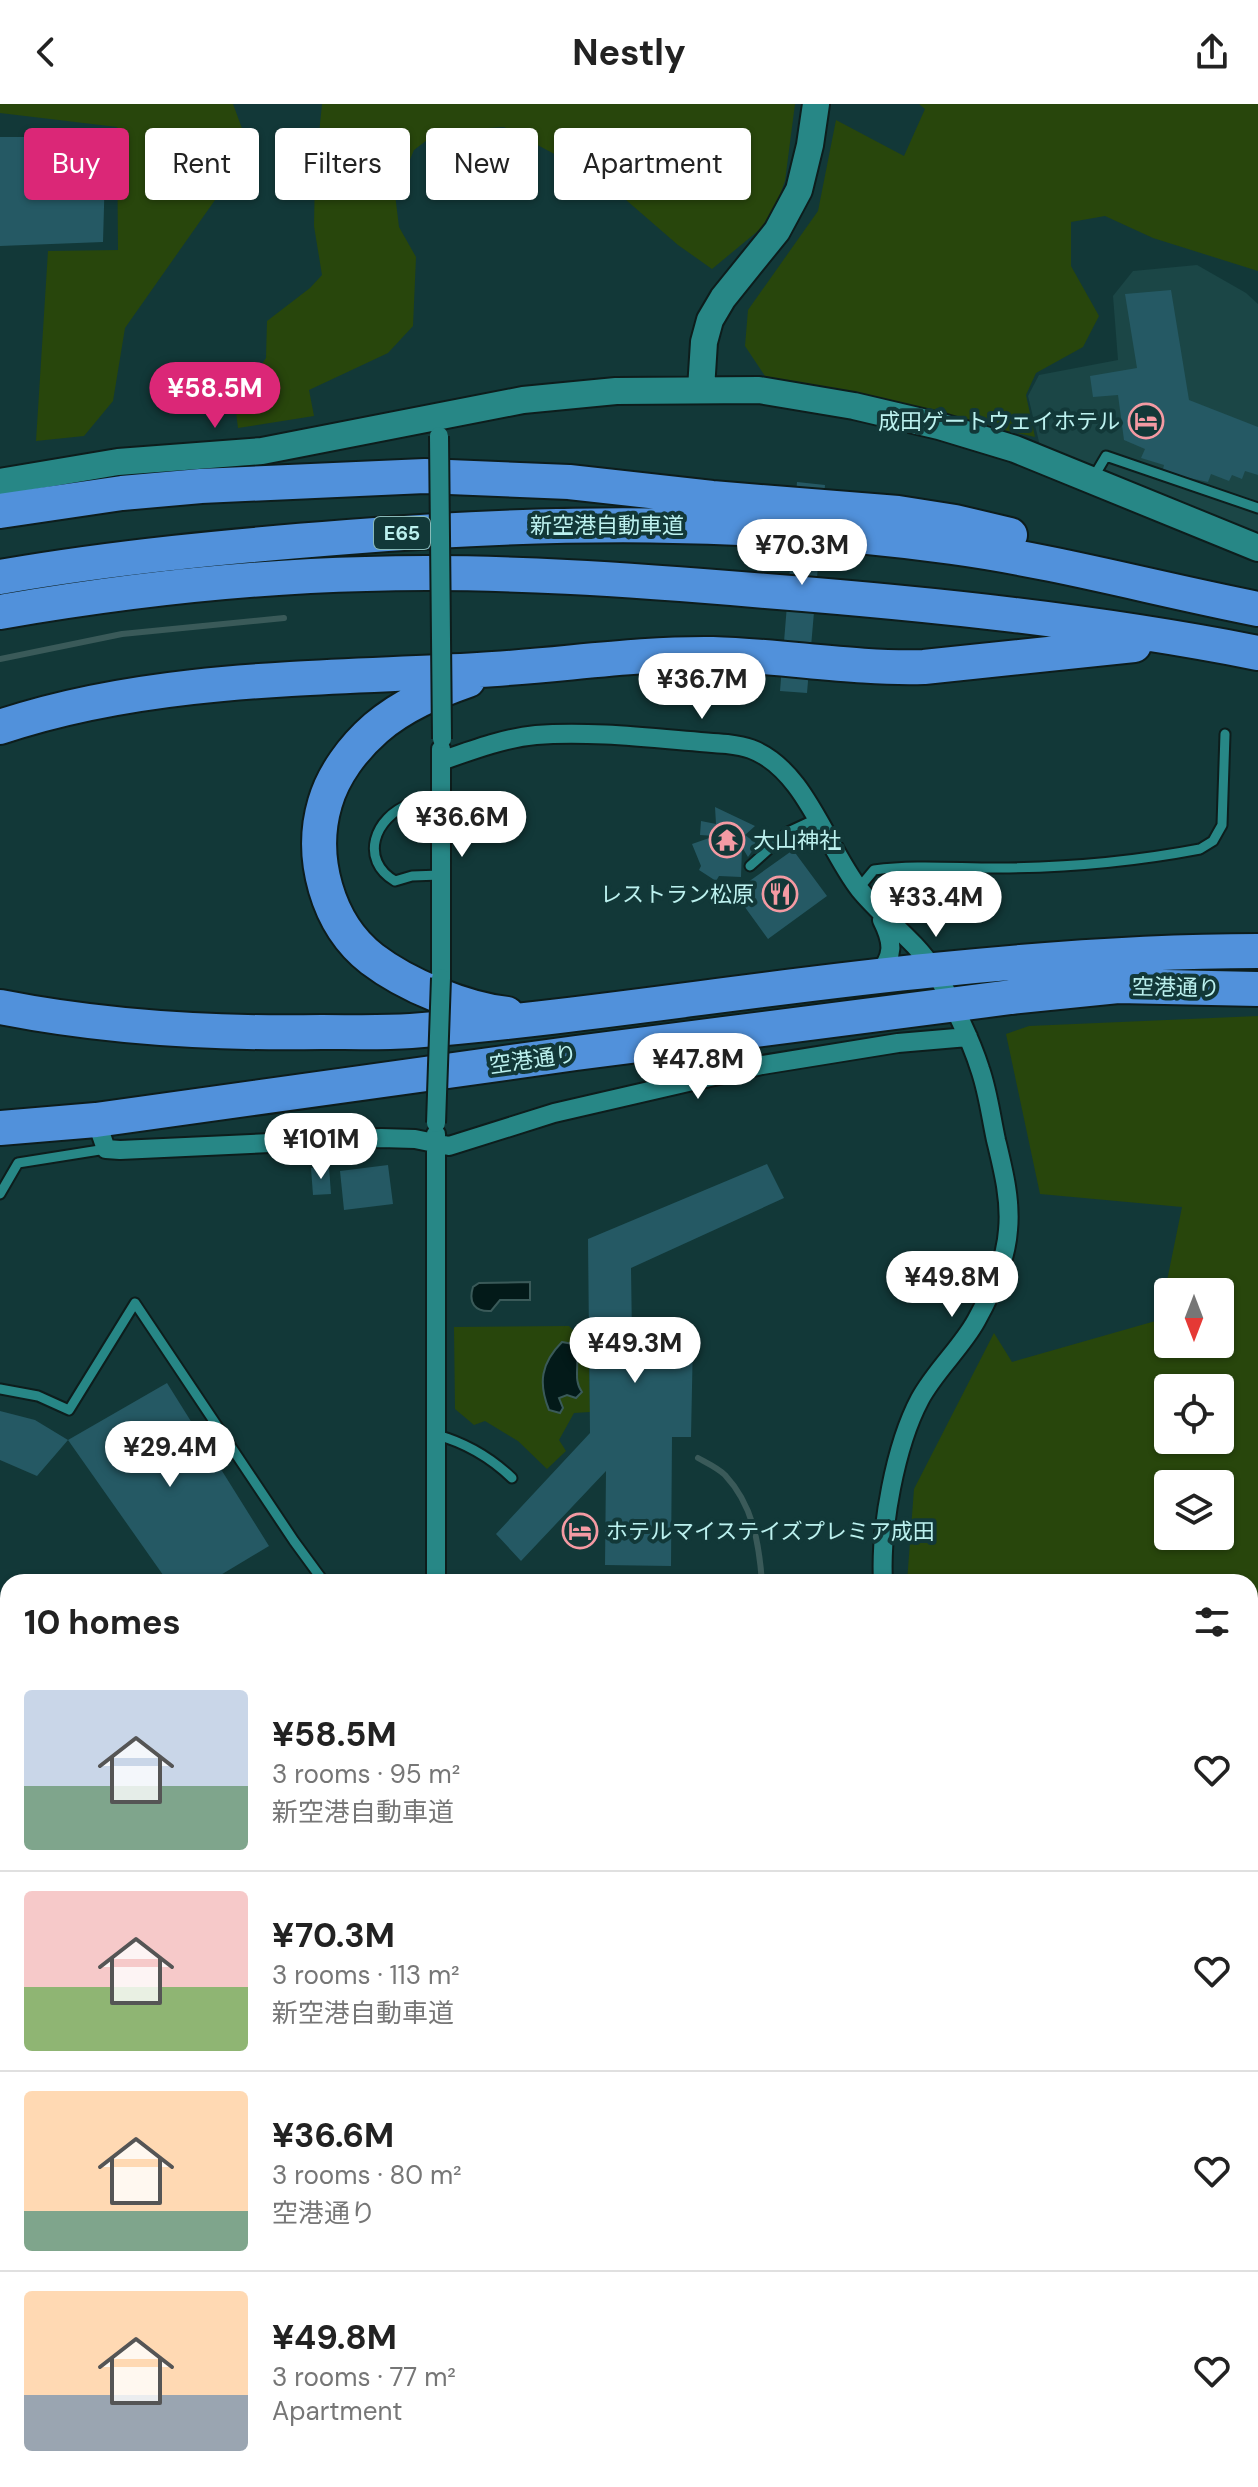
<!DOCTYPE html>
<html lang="en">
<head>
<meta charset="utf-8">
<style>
  :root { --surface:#fff; --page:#f6f6f6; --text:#222; --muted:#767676; --line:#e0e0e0; --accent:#db2777 }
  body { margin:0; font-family:"DM Sans","Noto Sans JP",sans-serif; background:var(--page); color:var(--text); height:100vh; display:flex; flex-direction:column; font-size:30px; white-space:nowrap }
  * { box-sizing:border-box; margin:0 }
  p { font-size:26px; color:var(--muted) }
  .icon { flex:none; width:44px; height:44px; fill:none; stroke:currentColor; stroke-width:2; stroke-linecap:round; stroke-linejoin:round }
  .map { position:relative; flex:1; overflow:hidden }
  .panel { position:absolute; left:0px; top:1470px; width:1258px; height:914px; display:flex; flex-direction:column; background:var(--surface); border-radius:24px 24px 0 0; box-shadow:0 2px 6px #0004 }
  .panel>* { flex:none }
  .guide { position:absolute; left:24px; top:24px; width:800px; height:72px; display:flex; gap:16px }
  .needle { width:52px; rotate:180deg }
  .tools { position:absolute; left:1154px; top:1174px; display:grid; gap:16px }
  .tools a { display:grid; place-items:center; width:80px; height:80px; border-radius:8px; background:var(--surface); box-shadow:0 2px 6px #0004; font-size:40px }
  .price { position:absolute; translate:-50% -68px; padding:0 18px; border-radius:28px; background:#fff; color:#222; font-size:26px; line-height:52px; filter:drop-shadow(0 2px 4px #0008) }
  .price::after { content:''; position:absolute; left:50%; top:48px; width:24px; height:18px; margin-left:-12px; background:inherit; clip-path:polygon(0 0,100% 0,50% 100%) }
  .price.current { background:var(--accent); color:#fff }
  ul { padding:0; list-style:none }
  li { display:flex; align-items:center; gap:24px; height:200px; padding:0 24px }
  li+li { border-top:2px solid var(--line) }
  li span { display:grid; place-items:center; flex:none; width:224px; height:160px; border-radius:8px; color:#555 }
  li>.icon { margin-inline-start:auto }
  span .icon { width:96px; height:96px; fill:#fffc; stroke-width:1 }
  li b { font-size:34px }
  h2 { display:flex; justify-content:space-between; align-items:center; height:96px; padding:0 24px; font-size:34px }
  .tag { padding:0 28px; border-radius:8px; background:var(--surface); box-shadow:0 2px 6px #0004; font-size:28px; line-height:72px }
  .tag.current { background:var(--accent); color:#fff }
  header { display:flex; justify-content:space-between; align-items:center; height:104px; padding:0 24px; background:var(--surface); font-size:36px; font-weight:700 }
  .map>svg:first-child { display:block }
  .built { fill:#1b4646 }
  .green { fill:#28460c; fill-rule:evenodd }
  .water { fill:#031a19; stroke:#3a5a59; stroke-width:2 }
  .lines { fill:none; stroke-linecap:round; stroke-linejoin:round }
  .stream { stroke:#3a5a59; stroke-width:6 }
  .building { fill:#255964 }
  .lane-casing { stroke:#0d1d1c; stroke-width:13 }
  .street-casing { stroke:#0d1d1c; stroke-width:22 }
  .secondary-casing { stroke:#0d1d1c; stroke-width:30 }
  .highway-casing { stroke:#0d1d1c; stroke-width:38 }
  .lane { stroke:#278786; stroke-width:9 }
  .street { stroke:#278786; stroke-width:18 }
  .secondary { stroke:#278786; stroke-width:26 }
  .highway { stroke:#5191db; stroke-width:34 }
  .street-bridge-casing { stroke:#0d1d1c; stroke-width:22; stroke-linecap:butt }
  .street-bridge { stroke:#278786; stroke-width:18 }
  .labels { text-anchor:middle; stroke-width:8; stroke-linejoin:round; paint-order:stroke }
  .shield { fill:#123838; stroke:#89bab8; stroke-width:2 }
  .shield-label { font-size:20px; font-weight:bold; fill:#bcf1ef }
  .poi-label { font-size:22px; fill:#bcf1ef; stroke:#123838; text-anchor:end }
  .street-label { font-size:22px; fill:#bcf1ef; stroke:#123838 }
</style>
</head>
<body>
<header><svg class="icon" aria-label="back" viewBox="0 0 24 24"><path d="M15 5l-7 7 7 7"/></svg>Nestly<svg class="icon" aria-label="share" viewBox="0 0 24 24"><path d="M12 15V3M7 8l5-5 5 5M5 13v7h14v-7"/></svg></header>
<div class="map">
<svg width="1258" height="2383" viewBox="0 0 1258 2383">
  <rect width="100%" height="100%" fill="#123838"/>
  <path class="built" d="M1197 161 1246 189 1258 200V431L1220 419 1100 363 1040 342 1028 292 1039 271 1118 256 1113 192 1133 167Z"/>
  <path class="green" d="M0 0H233L243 27 234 69 125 224 113 297 84 332 36 337 48 147 118 146 117 23 0 9Z
    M322 0H795L785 77 770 117 712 165 678 141 603 76 504 23 439 27 414 46 395 90 399 123 416 153 413 222 388 249 309 286 314 312 238 324 235 300 266 254 267 217 310 184 322 171 314 122 315 69Z
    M919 0H1258V167L1153 134 1105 112 1071 118V162L1099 212 1083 243 1036 269 1026 291 1035 333 765 272 745 242 748 206 818 107 836 16 904 52 925 5Z
    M1258 912V2195H1255L1250 2169V1478H907L914 1385 994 1229 1012 1258 1159 1216 1182 1103 1040 1090 1006 930 1029 922ZM1168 1188H1220V1240H1168ZM1168 1284H1220V1336H1168ZM1168 1380H1220V1432H1168Z
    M569 1222 589 1242 590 1308 574 1309 559 1336 566 1347 547 1365 518 1337 485 1317 474 1321 455 1305 454 1223Z
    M451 2376H715L713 2383H451Z"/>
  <path class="water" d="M530 1178V1196H500L491 1207C475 1208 468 1199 473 1183L479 1179Z
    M562 1238 573 1240C583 1255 571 1274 582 1288L576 1294 567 1291 559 1294 563 1304 560 1309 549 1306C538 1279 541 1259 562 1238Z"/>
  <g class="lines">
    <path class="stream" d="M0 555 122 530 284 514
      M698 1354C707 1359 718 1364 725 1371 753 1401 759 1439 762 1478"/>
  </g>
  <path class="building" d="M0 33H106L103 138 0 142Z
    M1171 186 1189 296 1258 323V371L1245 367 1242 375 1232 371 1229 377 1211 370 1208 378 1185 373 1163 365 1164 361 1141 354 1145 345 1124 336 1118 291 1093 293 1090 272 1137 264 1125 190Z
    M797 378 825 381 807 589 780 587Z
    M715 703 755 722 745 731 757 740 748 753 742 743 741 773 719 772 716 777 699 766 701 762 692 740 715 732 700 731 701 717 716 720Z
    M793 746 827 792 768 835 734 788Z
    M767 1060 784 1094 631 1164 632 1233 693 1234 691 1333H672L671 1462 605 1461 606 1367 521 1457 496 1430 590 1329 588 1135Z
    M388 1061 393 1100 344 1106 340 1067Z
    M329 1063 331 1090 313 1091 311 1064Z
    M167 1279 269 1442 209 1478H168L68 1336Z
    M0 1307 35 1316 68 1336 37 1372 0 1356Z"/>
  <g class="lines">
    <g class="lane-casing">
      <path id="lane" d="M1093 374 1106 352 1258 404
        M750 762 788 728 816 715
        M440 771 412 772 395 777C359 756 374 713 410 700 420 697 431 696 441 694
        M859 784 874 766C919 760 964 765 1009 764 1074 763 1137 757 1200 745L1213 737 1222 721 1225 630
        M0 1090 18 1059 106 1045
        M0 1285 38 1292 69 1306 135 1199 294 1437 324 1478
        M437 1331C466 1339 491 1354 512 1374"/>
    </g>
    <g class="street-casing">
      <path id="street" d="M441 657C472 646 504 634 536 631 595 626 667 636 727 640 735 641 743 642 751 645 805 665 826 743 860 786 883 814 915 836 934 866 950 893 971 936 980 965 988 988 991 1013 996 1036 1003 1065 1011 1096 1008 1126 1006 1156 991 1190 976 1217 961 1244 935 1267 920 1295 895 1342 880 1425 883 1478
        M877 871C895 852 893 838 882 816
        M441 874V645
        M96 1016 106 1045 120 1046 381 1034 415 1035 449 1042 554 1009 762 961 898 939 968 933
        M436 1030V1478
        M1250 2304 1258 2305
        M1091 2383V2376"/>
    </g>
    <g class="secondary-casing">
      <path id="secondary" d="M701 285 704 238 710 216 723 194 777 127 799 86 810 41 816 0
        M0 378 118 358 262 347 523 296 616 287 759 286 854 302 939 322 1015 345 1258 444"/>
    </g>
    <g class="highway-casing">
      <path id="highway" d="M0 407 122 389 201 382 425 372 569 378 712 394 898 409 955 418 1010 431
        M0 473C115 453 232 442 348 433 550 417 751 415 952 443 1055 457 1156 485 1258 505
        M0 508C121 487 243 473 366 470 498 466 635 476 766 487 932 500 1095 517 1258 549
        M468 576C434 588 403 601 376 624 353 644 333 671 325 699 309 753 327 820 372 855 406 881 464 905 507 910
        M0 623C152 572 320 575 478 566 557 562 635 549 713 550 784 552 854 565 924 563L1134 541
        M0 903C106 924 215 930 322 928 352 928 382 929 411 927 587 913 760 883 935 866 1042 855 1150 847 1258 847
        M0 1024 96 1016 576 949 1011 893 1118 882 1258 885"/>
    </g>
    <use href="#lane" class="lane"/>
    <use href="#street" class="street"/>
    <use href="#secondary" class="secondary"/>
    <use href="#highway" class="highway"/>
    <g class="street-bridge-casing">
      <path id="street-bridge" d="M439 332 442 635
        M436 1019 441 874"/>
    </g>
    <use href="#street-bridge" class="street-bridge"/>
  </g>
  <defs>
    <g id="hotel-ring" transform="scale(1.8)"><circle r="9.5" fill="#123838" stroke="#f49aa3" stroke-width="1.5"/><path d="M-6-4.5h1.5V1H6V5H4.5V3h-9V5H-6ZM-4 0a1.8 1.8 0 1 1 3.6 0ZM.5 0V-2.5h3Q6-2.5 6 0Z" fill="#f49aa3"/></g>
    <g id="temple-ring" transform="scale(1.8)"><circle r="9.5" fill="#123838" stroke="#f49aa3" stroke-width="1.5"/><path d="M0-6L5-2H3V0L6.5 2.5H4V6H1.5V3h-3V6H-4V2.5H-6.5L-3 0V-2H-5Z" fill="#f49aa3"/></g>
    <g id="restaurant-ring" transform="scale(1.8)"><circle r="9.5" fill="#123838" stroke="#f49aa3" stroke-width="1.5"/><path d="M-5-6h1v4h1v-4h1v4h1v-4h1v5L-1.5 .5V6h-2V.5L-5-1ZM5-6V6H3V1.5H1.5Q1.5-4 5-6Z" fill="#f49aa3"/></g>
  </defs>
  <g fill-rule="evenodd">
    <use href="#hotel-ring" x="1146" y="317"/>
    <use href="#temple-ring" x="727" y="736"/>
    <use href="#restaurant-ring" x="780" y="790"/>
    <use href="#hotel-ring" x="580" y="1427"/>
  </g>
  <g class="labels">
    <rect class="shield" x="374" y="413" width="56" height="32" rx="6"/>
    <g class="shield-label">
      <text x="402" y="436">E65</text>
    </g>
    <g class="poi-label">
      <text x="1120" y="325">成田ゲートウェイホテル</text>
      <text x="753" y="744" text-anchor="start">大山神社</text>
      <text x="754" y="798">レストラン松原</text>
      <text x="606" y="1435" text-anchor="start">ホテルマイステイズプレミア成田</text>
    </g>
    <g class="street-label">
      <text x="607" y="429">新空港自動車道</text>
      <text transform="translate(1176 883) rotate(1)" y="8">空港通り</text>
      <text transform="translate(533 955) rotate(-8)" y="8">空港通り</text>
    </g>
  </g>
</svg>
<div class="tools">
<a><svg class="needle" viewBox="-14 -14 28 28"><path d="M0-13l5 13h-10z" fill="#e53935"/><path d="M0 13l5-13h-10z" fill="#767676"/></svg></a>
<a><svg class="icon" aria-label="locate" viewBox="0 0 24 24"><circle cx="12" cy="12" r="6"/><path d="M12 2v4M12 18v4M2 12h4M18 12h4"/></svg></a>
<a><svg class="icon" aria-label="layers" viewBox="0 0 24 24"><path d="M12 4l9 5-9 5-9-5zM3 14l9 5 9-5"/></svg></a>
</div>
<b class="price current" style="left:215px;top:326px">¥58.5M</b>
<b class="price" style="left:802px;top:483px">¥70.3M</b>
<b class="price" style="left:702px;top:617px">¥36.7M</b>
<b class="price" style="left:462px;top:755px">¥36.6M</b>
<b class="price" style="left:936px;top:835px">¥33.4M</b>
<b class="price" style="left:698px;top:997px">¥47.8M</b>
<b class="price" style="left:321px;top:1077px">¥101M</b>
<b class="price" style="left:952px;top:1215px">¥49.8M</b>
<b class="price" style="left:635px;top:1281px">¥49.3M</b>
<b class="price" style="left:170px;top:1385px">¥29.4M</b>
<div class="guide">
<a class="tag current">Buy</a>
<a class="tag">Rent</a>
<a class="tag">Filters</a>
<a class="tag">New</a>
<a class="tag">Apartment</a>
</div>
<section class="panel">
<h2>10 homes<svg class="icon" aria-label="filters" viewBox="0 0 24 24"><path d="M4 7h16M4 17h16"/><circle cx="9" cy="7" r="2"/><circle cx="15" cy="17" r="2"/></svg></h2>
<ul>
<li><span style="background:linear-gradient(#c9d6e8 60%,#7fa58c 0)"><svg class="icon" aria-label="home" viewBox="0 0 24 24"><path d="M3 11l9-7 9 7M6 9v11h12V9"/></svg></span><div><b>¥58.5M</b><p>3 rooms · 95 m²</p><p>新空港自動車道</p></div><svg class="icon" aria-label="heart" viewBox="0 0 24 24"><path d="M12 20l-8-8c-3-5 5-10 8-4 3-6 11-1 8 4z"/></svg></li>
<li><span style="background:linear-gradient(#f6c9c9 60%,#8fb573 0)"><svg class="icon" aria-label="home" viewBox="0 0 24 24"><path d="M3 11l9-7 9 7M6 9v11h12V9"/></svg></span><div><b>¥70.3M</b><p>3 rooms · 113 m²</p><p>新空港自動車道</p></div><svg class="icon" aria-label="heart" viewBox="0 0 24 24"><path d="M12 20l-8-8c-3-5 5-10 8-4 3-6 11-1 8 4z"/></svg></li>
<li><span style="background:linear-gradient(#ffd9b3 75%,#7fa58c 0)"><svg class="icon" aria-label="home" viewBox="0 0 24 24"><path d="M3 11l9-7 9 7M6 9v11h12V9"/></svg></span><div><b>¥36.6M</b><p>3 rooms · 80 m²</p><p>空港通り</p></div><svg class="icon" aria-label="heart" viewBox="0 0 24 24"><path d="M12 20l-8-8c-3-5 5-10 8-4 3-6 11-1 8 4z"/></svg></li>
<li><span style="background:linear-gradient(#ffd9b3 65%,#9aa5b1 0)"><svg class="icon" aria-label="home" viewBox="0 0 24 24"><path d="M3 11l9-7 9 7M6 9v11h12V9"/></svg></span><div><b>¥49.8M</b><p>3 rooms · 77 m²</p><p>Apartment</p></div><svg class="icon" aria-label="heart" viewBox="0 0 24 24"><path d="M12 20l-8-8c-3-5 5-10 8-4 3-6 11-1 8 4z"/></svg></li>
</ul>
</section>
</div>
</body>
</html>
